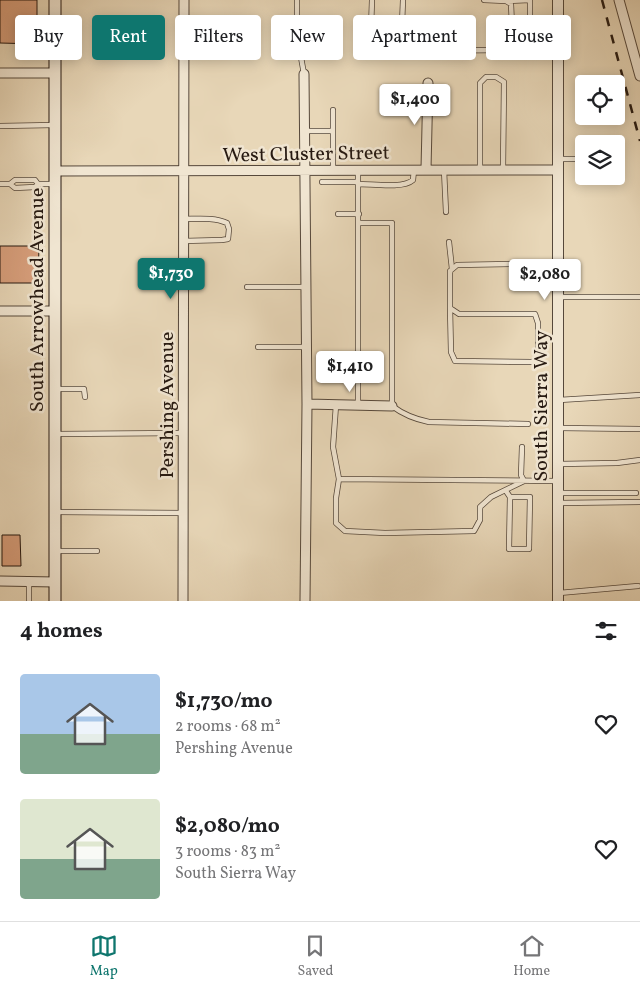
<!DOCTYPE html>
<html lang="en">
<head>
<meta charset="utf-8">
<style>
  :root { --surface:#fff; --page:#f6f6f6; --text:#202124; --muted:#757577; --line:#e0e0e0; --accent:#0f766e }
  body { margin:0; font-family:Vollkorn,serif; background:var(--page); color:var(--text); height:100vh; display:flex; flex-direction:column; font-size:19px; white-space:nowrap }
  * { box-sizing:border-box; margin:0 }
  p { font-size:16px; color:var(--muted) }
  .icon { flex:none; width:28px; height:28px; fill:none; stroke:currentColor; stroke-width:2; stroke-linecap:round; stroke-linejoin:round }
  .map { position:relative; height:601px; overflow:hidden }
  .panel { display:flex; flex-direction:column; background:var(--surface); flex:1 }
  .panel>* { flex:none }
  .banner { position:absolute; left:15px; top:15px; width:610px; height:45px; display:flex; gap:10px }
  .fabs { position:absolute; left:575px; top:75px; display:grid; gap:10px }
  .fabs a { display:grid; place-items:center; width:50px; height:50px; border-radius:5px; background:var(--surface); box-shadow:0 2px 12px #0003; font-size:25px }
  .price { position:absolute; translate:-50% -42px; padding:0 11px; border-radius:5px; background:#fff; color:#222; font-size:16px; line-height:32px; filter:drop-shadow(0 1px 2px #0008) }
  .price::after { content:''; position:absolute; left:50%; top:30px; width:15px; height:11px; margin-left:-8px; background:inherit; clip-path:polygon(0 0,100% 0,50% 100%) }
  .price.active { background:var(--accent); color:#fff }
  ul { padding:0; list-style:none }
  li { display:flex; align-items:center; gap:15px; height:125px; padding:0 20px }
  li span { display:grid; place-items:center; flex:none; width:140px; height:100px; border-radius:5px; color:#555 }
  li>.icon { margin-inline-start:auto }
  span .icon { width:60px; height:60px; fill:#fffc; stroke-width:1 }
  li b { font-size:21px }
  h2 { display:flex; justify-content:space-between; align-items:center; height:60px; padding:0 20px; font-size:21px }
  .chip { padding:0 18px; border-radius:5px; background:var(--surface); box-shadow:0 2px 12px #0003; font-size:18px; line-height:45px }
  .chip.active { background:var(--accent); color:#fff }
  .tab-bar { display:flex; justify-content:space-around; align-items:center; height:70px; border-top:1px solid var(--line); background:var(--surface); font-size:14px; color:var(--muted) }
  .tab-bar a { display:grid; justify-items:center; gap:2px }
  .tab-bar .active { color:var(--accent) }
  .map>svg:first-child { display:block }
  .building { fill:#d79e7b; stroke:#261911 }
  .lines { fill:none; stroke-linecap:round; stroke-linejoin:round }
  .service-casing { stroke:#56483b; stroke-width:6 }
  .minor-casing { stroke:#56483b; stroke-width:11 }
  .tertiary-casing { stroke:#56483b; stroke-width:12 }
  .secondary-casing { stroke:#261911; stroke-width:13 }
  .service { stroke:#f0e5d1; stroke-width:4.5 }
  .minor { stroke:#f0e5d1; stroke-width:9 }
  .tertiary { stroke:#f0e5d1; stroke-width:10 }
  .secondary { stroke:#f0e5d1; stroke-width:11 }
  .rail { stroke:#261911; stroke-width:2.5; stroke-dasharray:9 9; stroke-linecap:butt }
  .labels { text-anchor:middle; stroke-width:5; stroke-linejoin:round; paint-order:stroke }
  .street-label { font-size:20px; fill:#261911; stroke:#f0e5d1 }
</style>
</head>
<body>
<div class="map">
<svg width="640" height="601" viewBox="0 0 640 601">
  <rect width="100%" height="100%" fill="#e8d7b8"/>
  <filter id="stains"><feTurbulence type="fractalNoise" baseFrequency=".004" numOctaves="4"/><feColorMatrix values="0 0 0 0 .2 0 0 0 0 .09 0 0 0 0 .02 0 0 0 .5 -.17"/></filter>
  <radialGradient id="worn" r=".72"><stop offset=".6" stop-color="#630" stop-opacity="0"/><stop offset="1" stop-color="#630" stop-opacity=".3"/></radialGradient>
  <path class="building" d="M0 0H37V44L0 43Z
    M0 246H39L38 283H0Z
    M2 535H20L21 566H2Z"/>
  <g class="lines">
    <g class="service-casing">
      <path id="service" d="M297 0V35L304 74
        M372 0 371 28 402 27
        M403 0 401 48 404 51 504 50 515 47H558
        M484 0 506 1 511 4 513 47
        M530 0V47
        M506 1 530 0
        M333 110V131
        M0 126 54 125
        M304 131H333V170
        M559 159H579L580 167
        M480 169V83L486 77H496L504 82 503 169
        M444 170 446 212
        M358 171V405
        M322 182H358
        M0 184H10
        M38 184 35 180H15L10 184 15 188 35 187 38 184H55
        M358 184C372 184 403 189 413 180L414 170
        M338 214H359
        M183 219C197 219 214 217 227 223L229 229 228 239 222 240 183 241
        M358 223H392V406C404 415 414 419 429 422L528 424
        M449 242 452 269
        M247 287H305
        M559 297H640
        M450 308 451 352 455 361 532 362 538 359V323L535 314H459L450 308V271L457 265 558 263
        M258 347H306
        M56 389H84L85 397
        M559 400 640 395
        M336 405 333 447 339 479
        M559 428 640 429
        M56 434 183 433
        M522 447 521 475 524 481
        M559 464 617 463 640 460
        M524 481 491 497 480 507V520L474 531 385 533 345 531 336 523V498L339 479 558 481
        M506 491 510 497 509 549H529L530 497H510
        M559 493H636
        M559 503 640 502
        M56 512 183 513
        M56 551H97
        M559 593 638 586
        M29 601V581"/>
    </g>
    <g class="minor-casing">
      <path id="minor" d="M619 0 640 76
        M0 73H55
        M304 74 307 404 305 601
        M426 169 428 83
        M55 171 558 170
        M0 311H55
        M307 404 392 406
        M0 581 55 582
        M183 601 184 0"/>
    </g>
    <g class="tertiary-casing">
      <path id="tertiary" d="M558 0V601"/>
    </g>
    <g class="secondary-casing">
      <path id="secondary" d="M55 601V0"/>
    </g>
    <use href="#service" class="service"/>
    <use href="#minor" class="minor"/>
    <use href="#tertiary" class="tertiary"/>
    <use href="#secondary" class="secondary"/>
    <path class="rail" d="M602 0 640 141"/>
  </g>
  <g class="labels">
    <g class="street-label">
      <text transform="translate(306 153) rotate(-1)" y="7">West Cluster Street</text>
      <text transform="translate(36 300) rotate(-90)" y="7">South Arrowhead Avenue</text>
      <text transform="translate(166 405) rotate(-90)" y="7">Pershing Avenue</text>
      <text transform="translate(540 406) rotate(-90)" y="7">South Sierra Way</text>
    </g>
  </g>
  <rect width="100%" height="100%" filter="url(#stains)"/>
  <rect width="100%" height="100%" fill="url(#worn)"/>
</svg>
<div class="fabs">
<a><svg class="icon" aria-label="locate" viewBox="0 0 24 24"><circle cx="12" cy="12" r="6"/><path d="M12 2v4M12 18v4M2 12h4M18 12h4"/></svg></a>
<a><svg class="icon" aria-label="layers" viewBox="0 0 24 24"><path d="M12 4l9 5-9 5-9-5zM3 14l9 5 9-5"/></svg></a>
</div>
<b class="price" style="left:415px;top:126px">$1,400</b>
<b class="price active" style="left:171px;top:300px">$1,730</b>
<b class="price" style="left:545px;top:301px">$2,080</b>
<b class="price" style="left:350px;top:393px">$1,410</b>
<div class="banner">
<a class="chip">Buy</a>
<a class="chip active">Rent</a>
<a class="chip">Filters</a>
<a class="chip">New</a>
<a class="chip">Apartment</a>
<a class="chip">House</a>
</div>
</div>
<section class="panel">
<h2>4 homes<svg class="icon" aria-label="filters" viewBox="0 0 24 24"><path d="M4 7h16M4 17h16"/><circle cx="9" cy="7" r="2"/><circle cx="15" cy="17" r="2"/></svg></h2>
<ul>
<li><span style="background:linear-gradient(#a9c7e8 60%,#7fa58c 0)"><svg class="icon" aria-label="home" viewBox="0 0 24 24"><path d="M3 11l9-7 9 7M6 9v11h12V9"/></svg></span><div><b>$1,730/mo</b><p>2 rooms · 68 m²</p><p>Pershing Avenue</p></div><svg class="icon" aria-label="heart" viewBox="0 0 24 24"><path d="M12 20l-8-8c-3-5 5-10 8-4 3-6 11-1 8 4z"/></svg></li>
<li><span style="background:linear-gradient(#dfe7d0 60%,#7fa58c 0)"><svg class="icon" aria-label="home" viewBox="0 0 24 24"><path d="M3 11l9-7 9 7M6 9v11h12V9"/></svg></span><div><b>$2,080/mo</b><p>3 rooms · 83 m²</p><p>South Sierra Way</p></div><svg class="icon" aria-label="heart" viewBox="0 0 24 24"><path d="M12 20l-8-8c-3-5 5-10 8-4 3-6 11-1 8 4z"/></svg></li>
</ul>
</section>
<nav class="tab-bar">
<a class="active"><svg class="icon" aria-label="map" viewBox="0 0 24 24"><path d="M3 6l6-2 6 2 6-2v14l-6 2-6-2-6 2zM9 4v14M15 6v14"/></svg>Map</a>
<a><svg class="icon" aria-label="saved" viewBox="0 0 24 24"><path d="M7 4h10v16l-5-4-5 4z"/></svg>Saved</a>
<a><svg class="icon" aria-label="home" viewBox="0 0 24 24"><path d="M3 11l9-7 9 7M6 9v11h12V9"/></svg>Home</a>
</nav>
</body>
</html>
